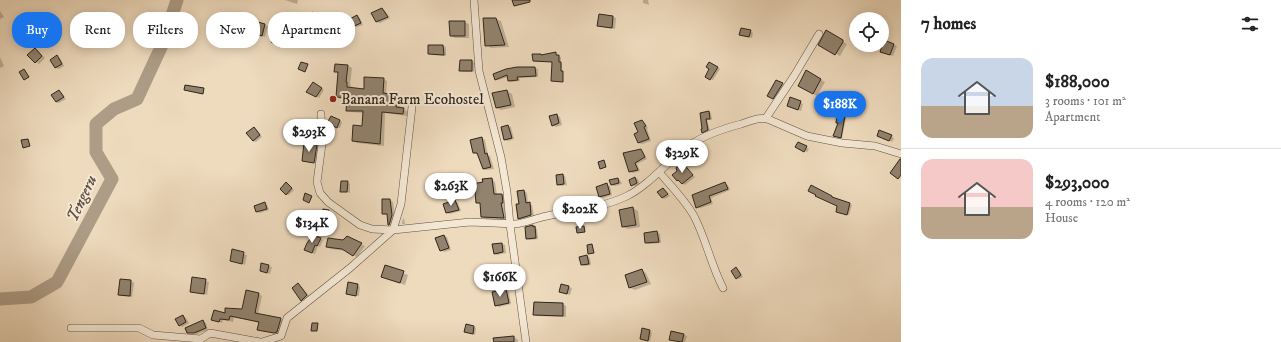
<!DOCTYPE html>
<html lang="en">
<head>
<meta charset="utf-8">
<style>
  :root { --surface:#fff; --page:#f2f2f2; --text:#222; --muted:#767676; --line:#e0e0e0; --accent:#1a73e8 }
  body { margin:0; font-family:"IM FELL DW Pica",serif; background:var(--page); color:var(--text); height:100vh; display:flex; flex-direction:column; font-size:15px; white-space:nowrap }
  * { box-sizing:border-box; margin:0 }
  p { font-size:13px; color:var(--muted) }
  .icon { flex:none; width:22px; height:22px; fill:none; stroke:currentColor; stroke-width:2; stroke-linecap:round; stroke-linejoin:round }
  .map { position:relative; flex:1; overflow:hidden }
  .details { display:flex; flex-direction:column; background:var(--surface); width:380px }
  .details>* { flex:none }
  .banner { position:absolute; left:12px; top:12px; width:380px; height:36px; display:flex; gap:8px }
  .tools { position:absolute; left:849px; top:12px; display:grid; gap:8px }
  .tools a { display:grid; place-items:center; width:40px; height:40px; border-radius:50%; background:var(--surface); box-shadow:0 2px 10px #0003; font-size:20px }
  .price { position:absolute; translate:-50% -34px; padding:0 9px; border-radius:14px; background:#fff; color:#222; font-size:13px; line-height:26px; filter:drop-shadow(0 1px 2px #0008) }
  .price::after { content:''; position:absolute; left:50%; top:24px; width:12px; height:9px; margin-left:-6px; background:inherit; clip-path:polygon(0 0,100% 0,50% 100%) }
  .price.selected { background:var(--accent); color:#fff }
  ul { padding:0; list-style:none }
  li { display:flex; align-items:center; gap:12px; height:100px; padding:0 20px }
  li+li { border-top:1px solid var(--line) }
  li span { display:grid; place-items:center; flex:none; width:112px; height:80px; border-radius:12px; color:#555 }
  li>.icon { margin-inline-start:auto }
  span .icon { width:48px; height:48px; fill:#fffc; stroke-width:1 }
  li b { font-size:17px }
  h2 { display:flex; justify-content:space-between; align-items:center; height:48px; padding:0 20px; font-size:17px }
  .tag { padding:0 14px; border-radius:16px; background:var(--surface); box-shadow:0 2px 10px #0003; font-size:14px; line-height:36px }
  .tag.selected { background:var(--accent); color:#fff }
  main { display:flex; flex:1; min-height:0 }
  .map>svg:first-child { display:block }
  .shadow { fill:#0003 }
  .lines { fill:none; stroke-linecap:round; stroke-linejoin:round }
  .river { stroke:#ad9c86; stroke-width:13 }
  .building { fill:#92836f; stroke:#2f241a }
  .street-casing { stroke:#5f5243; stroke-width:8 }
  .street { stroke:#f4e7d4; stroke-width:7 }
  .poi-dot { fill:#8f2418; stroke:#f4e7d4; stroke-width:1.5 }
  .labels { text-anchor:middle; stroke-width:4; stroke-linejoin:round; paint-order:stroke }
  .poi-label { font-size:15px; fill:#2f241a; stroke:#f4e7d4; text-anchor:start }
  .water-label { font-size:16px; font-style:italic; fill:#5b4e40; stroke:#f4e7d4 }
</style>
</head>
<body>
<main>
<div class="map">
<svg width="901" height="342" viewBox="0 0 901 342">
  <rect width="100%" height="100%" fill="#eedabd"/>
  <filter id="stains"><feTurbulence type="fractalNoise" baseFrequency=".005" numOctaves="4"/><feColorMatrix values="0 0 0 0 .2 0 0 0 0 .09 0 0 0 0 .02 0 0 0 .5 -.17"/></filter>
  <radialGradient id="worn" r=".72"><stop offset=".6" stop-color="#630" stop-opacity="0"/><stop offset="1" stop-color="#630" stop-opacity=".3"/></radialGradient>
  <path class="shadow" d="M285 0H298L297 4Z
    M643 0H648L649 5 643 3Z
    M382 9 385 11 390 18 380 23 377 22 372 14Z
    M0 11 4 17 0 19Z
    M600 15 613 17 616 18 615 29 601 27 598 26Z
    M357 16 360 18 363 25 356 27 353 26Z
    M496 19 501 21 509 47 491 48 486 45Z
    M252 22 268 26 265 37 249 32Z
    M464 22 469 24V38H455L451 36Z
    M750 31 753 33 752 38 743 36Z
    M827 32 847 44 840 56 820 44Z
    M284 39 286 41 283 47 272 42Z
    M885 41 897 46 893 56 884 53Z
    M429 46H443L446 47V56L432 55 429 53Z
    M38 51 45 58 39 64 36 62Z
    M555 54 557 56 561 57V63L562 64V82L552 80 553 62 534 61 541 55 543 56Z
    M0 57 4 66 0 68Z
    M57 57 60 58 64 66 59 69 56 68 51 60Z
    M472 61 475 63 474 72H463L460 70Z
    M709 63 720 69 713 80 706 77 710 69Z
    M348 66 352 68 350 84 351 85 350 89 365 91 383 79 387 81 386 94 397 96 401 98 400 109 407 111V116L385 113 384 146 357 143 353 141 363 127 364 113 351 112 347 110 348 99H341L337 97 339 74 335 71Z
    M535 68 538 69V77L519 78 520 81 511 82 509 81 508 77 498 80 496 79 514 69Z
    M807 72 825 82 817 96 799 86Z
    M777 81 784 85 774 99 769 96Z
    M313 83 324 90 319 98 308 91Z
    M59 91 66 99 59 103 56 102Z
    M507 91 512 94 515 107 501 110 497 108 494 94Z
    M800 102 803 104 801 111 791 107Z
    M844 111 847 112 842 138 835 136 839 124 837 123 841 118Z
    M709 112 711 113 712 120H707L710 131 705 133 702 132 704 130 701 114Z
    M557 116 560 117 562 125 556 127 553 125Z
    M339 120 342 122 340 128 331 125Z
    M642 121 645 123 648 128 647 129 651 141 642 144 639 143 636 134 639 133Z
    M508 126 511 127 514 139 508 141 505 140Z
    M254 128 257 130 262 137 256 142 253 141Z
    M891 136 894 138 892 142 881 137Z
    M482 138 485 140 488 155 490 156 494 169 486 170 483 169 478 154 474 153Z
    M799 143 809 149 807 152 796 147Z
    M316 146 319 148 317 163 306 162 303 161Z
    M641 150 643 152 647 159 637 164 640 171 633 173 630 171Z
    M683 164 695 177 685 185 677 180 679 171Z
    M563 175 565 176 567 185 561 186 558 185Z
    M635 178 638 179 640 185 635 186 632 185Z
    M492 179 495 182 497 195H502L506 197V205H504L507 220 486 219 482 217 481 204 476 202 484 183Z
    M618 179 620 180 622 184 615 186 612 185Z
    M347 182 350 184V193L341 191Z
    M725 184 728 185 730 190 711 198 713 204 700 208 697 207 693 196Z
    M289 185 294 190 289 195 286 194Z
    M607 185 610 186 612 195 603 198 600 196Z
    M663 189 670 196 665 199 662 198Z
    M524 191 527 193 528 203 532 205 534 216 521 220 519 218Z
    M817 194 832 197 834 198 833 199 852 205 849 215 839 212 838 206Z
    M383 200H390L393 202 395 217 391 226 389 224 388 215 383 214Z
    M455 201 458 203 461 211 450 214 447 213Z
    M265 204 267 205 269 210 260 213 257 212Z
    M633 208 638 211 640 227 628 229 623 227Z
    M403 218 404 219 405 224H402Z
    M532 226 537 229 538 239 530 240 527 239Z
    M657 232 660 234 661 243 649 244 646 243Z
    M314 236 323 240 320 247 318 246 315 254 308 252Z
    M444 236 447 237 451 250 444 252 441 250 436 239Z
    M347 238 365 246 357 257 347 251 331 249 327 247 344 242Z
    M502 244 505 245 506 253 497 255 495 254 493 245Z
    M233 251 247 255 245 265 231 260Z
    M587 256 590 258 591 265 585 266 582 265Z
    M262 264 272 267 270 274 261 271Z
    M386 267 408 275 405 285 383 277Z
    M736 268 739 270 743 277 739 279 737 278Z
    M642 270 646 273 651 284 635 290 630 288Z
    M193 278 209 282 207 295 191 291Z
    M131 281 134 283 132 297 122 296 119 294Z
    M298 285 301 286 310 297 304 301 302 300Z
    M358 285 360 287 359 296 347 293Z
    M569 287 572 288 570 295 560 292Z
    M506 290 509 292 511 304 499 307 496 305Z
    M259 294 262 296 258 314 280 319 284 321 278 334 262 331 258 329 260 323 234 317 233 322 223 320 222 323 212 319 242 311Z
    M535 303 563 304 566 306V317L537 316 534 315Z
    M183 316 186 318 189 323 182 327 180 325Z
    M203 321 206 323 208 330 197 334 188 332Z
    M474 327 476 328 475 335 466 332Z
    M650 331 652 333 650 341 644 340Z
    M684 335 687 336 685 342H678L670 339Z
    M514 337 518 340V342H499Z"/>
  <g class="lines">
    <path class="river" d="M0 299 31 297 57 282 112 179 96 152V124L114 109 137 99 163 43 177 0"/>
  </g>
  <path class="building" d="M512 0H530V2L514 6Z
    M382 8 388 17 376 22 371 13Z
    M312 12 327 21 325 24 309 17Z
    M599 14 613 16 612 28 597 26Z
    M357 15 361 23 352 27 348 20Z
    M483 18H496L505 45 485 46Z
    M251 20 265 24 262 36 248 32Z
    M449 21H465V36H450Z
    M741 28 751 30 749 37 739 35Z
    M826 30 843 40V42L835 55 818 45Z
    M275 35 284 39 280 47 271 42Z
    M884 40 894 44 890 55 880 52Z
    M428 45H443L444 55 428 54Z
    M35 48 42 56 35 63 27 55Z
    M556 52V55H559V62H561V71H563V82L551 81 552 62 533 61 532 54H541V55Z
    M57 55 62 64 55 68 50 60Z
    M460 60H472V71H459Z
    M301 62 308 64 305 72 298 69Z
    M709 62 718 67 710 80 705 77 709 69 706 67Z
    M335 64 348 65 346 82H347V87L364 89V77L384 78 383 93 398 95 396 107 404 108 403 114 382 112 380 144 352 141 353 125 362 126 363 111H346L347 98 336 97 338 72H334Z
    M517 67H535L536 76 517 77 518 80 508 81 507 75 495 80 493 74 506 69Z
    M24 69 29 77 24 80 19 72Z
    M806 70 821 79 813 94 798 86Z
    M776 80 783 83 773 99 767 96Z
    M313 82 322 88 316 97 306 92Z
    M185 85 204 88 203 94 184 90Z
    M59 90 64 97 56 102 51 95Z
    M507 90 511 105 496 108 492 93Z
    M790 97 801 101 798 110 787 106Z
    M844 109 846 110 841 138 833 136 838 123H836L837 116 841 117Z
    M709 111 710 119H706L708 130 702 133 701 129H702L700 113Z
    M557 114 559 123 552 126 549 116Z
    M331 116 340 120 337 128 327 123Z
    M642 120 646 126 644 127 649 139 638 143 634 134 638 132 634 123Z
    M508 125 512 138 504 140 501 127Z
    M254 127 260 135 253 141 246 133Z
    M879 130 892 135 889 141 877 136Z
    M482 137 485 154 487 153 491 167 483 169 477 153H473L470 140Z
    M28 139 30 146 23 148 21 140Z
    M798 142 807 146 804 152 795 147Z
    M304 143 317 145 314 163 302 161Z
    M641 149 645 157 635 163 638 170 629 172 623 153Z
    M900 159H901V175L898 179 890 173Z
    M604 160 606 167 600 169 598 162Z
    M683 163 693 175 682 184 678 180 677 181 672 175 677 171 676 168Z
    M563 174 564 184 557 185 556 175Z
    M635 177 637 183 631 186 629 180Z
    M492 178 494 194H502L503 203H501L504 218 481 217 480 203H476L475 191H473L472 184 483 182 482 179Z
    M618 178 619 183 611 185 609 180Z
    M341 181H348L347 192H340Z
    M286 182 292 188 286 195 280 189Z
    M725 182 728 189 709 196 711 202 696 208 692 195Z
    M607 183 610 194 599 197 596 187Z
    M811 185 832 196V197L850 203 847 215 836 212 837 206 815 196 816 195 808 191Z
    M663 188 668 194 662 198 657 192Z
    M524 190 526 203 530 202 531 215 518 219 516 204H519L517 191Z
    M305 193 312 196 309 203 303 200Z
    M382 199H390L392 215 389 225H388L387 214H382Z
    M455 200 459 210 446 213 443 204Z
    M265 202 267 209 256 212 254 206Z
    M633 207 636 225 622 227 619 210Z
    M323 209 329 210 327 218 321 216Z
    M533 225V227L535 226 536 238 526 239 525 227Z
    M584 226 585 232 577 233 576 227Z
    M657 231 659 242 645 243 644 233Z
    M313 235 321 238 317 246 315 245 312 253 304 250 307 243Z
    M444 235 449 248 440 251 435 238Z
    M347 236 362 243 353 256 342 249 326 247 328 238 343 240Z
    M502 243 503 252 494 254 492 244Z
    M592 244 594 253 588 254 587 245Z
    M232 249 244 252 242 264 230 261Z
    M587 255 589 264 581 265 579 257Z
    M261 263 269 265 267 273 260 271Z
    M385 265 404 271 400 283 381 277Z
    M736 267 741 275 736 279 731 271Z
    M642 269 647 282 629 288 625 275Z
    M192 277 206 279 204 294 190 292Z
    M120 279 131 280 130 296 118 295Z
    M348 282 358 284 356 296 346 294Z
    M298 283 307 295 301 301 292 288Z
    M561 284 569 286 567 294 559 292Z
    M506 289 509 303 495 306 492 292Z
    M246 290 259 293 255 313 281 318 277 332 274 333 257 330 259 322 230 316 229 320 220 319 219 322 211 320 214 310 225 313V308L242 309Z
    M534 302 563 303V316L533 315Z
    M183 315 186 322 179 326 175 319Z
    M203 320 206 328 194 333H187L185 328Z
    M312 323H318L317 331H311Z
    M466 324 474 326 473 334 464 332Z
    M642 328 650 330 648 341 640 339Z
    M671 331 684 334 682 342 669 340Z
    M514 336V342H494L493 338Z"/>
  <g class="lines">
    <g class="street-casing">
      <path id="street" d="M474 0 479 71 501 157 507 192 510 225 526 342
        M321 114 322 144 317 182 320 193 328 202 360 225 372 229 393 230 470 222 515 224C526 223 536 218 547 216 574 210 602 208 627 196 651 184 668 160 690 145 703 136 726 128 741 124 751 121 760 116 770 120L807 136 842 143 875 146 901 154
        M766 118 794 76 819 34
        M659 172C671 186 685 200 694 216 706 239 711 265 723 288
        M71 328H139L153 335 201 339 210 333 260 342
        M262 342 281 336 287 318 350 268 393 230 401 204 412 107"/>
    </g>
    <use href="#street" class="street"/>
  </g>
  <circle class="poi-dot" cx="333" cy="99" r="4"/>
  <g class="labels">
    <g class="poi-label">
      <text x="341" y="104">Banana Farm Ecohostel</text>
    </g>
    <g class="water-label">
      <text transform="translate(81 198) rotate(-65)" y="6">Tengeru</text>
    </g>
  </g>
  <rect width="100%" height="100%" filter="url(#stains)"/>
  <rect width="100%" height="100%" fill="url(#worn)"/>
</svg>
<div class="tools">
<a><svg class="icon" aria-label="locate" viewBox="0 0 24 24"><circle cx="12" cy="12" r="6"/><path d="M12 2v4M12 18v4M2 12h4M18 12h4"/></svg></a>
</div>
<b class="price selected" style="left:840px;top:125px">$188K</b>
<b class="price" style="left:309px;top:153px">$293K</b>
<b class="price" style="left:682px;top:174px">$329K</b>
<b class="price" style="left:451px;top:207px">$263K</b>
<b class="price" style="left:580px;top:230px">$202K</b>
<b class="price" style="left:312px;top:244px">$134K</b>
<b class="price" style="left:500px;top:298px">$166K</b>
<div class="banner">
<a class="tag selected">Buy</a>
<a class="tag">Rent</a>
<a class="tag">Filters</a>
<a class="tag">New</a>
<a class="tag">Apartment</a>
</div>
</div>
<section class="details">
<h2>7 homes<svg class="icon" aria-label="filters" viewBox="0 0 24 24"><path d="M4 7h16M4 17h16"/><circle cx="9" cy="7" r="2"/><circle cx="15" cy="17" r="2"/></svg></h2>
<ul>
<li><span style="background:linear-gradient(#c9d6e8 60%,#b9a48a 0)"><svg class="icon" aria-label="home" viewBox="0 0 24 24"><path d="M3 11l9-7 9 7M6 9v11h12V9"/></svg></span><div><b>$188,000</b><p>3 rooms · 101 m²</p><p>Apartment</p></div></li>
<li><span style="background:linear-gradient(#f6c9c9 60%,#b9a48a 0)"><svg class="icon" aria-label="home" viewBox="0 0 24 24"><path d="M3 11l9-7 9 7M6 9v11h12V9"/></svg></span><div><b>$293,000</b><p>4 rooms · 120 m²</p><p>House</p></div></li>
</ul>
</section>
</main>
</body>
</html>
